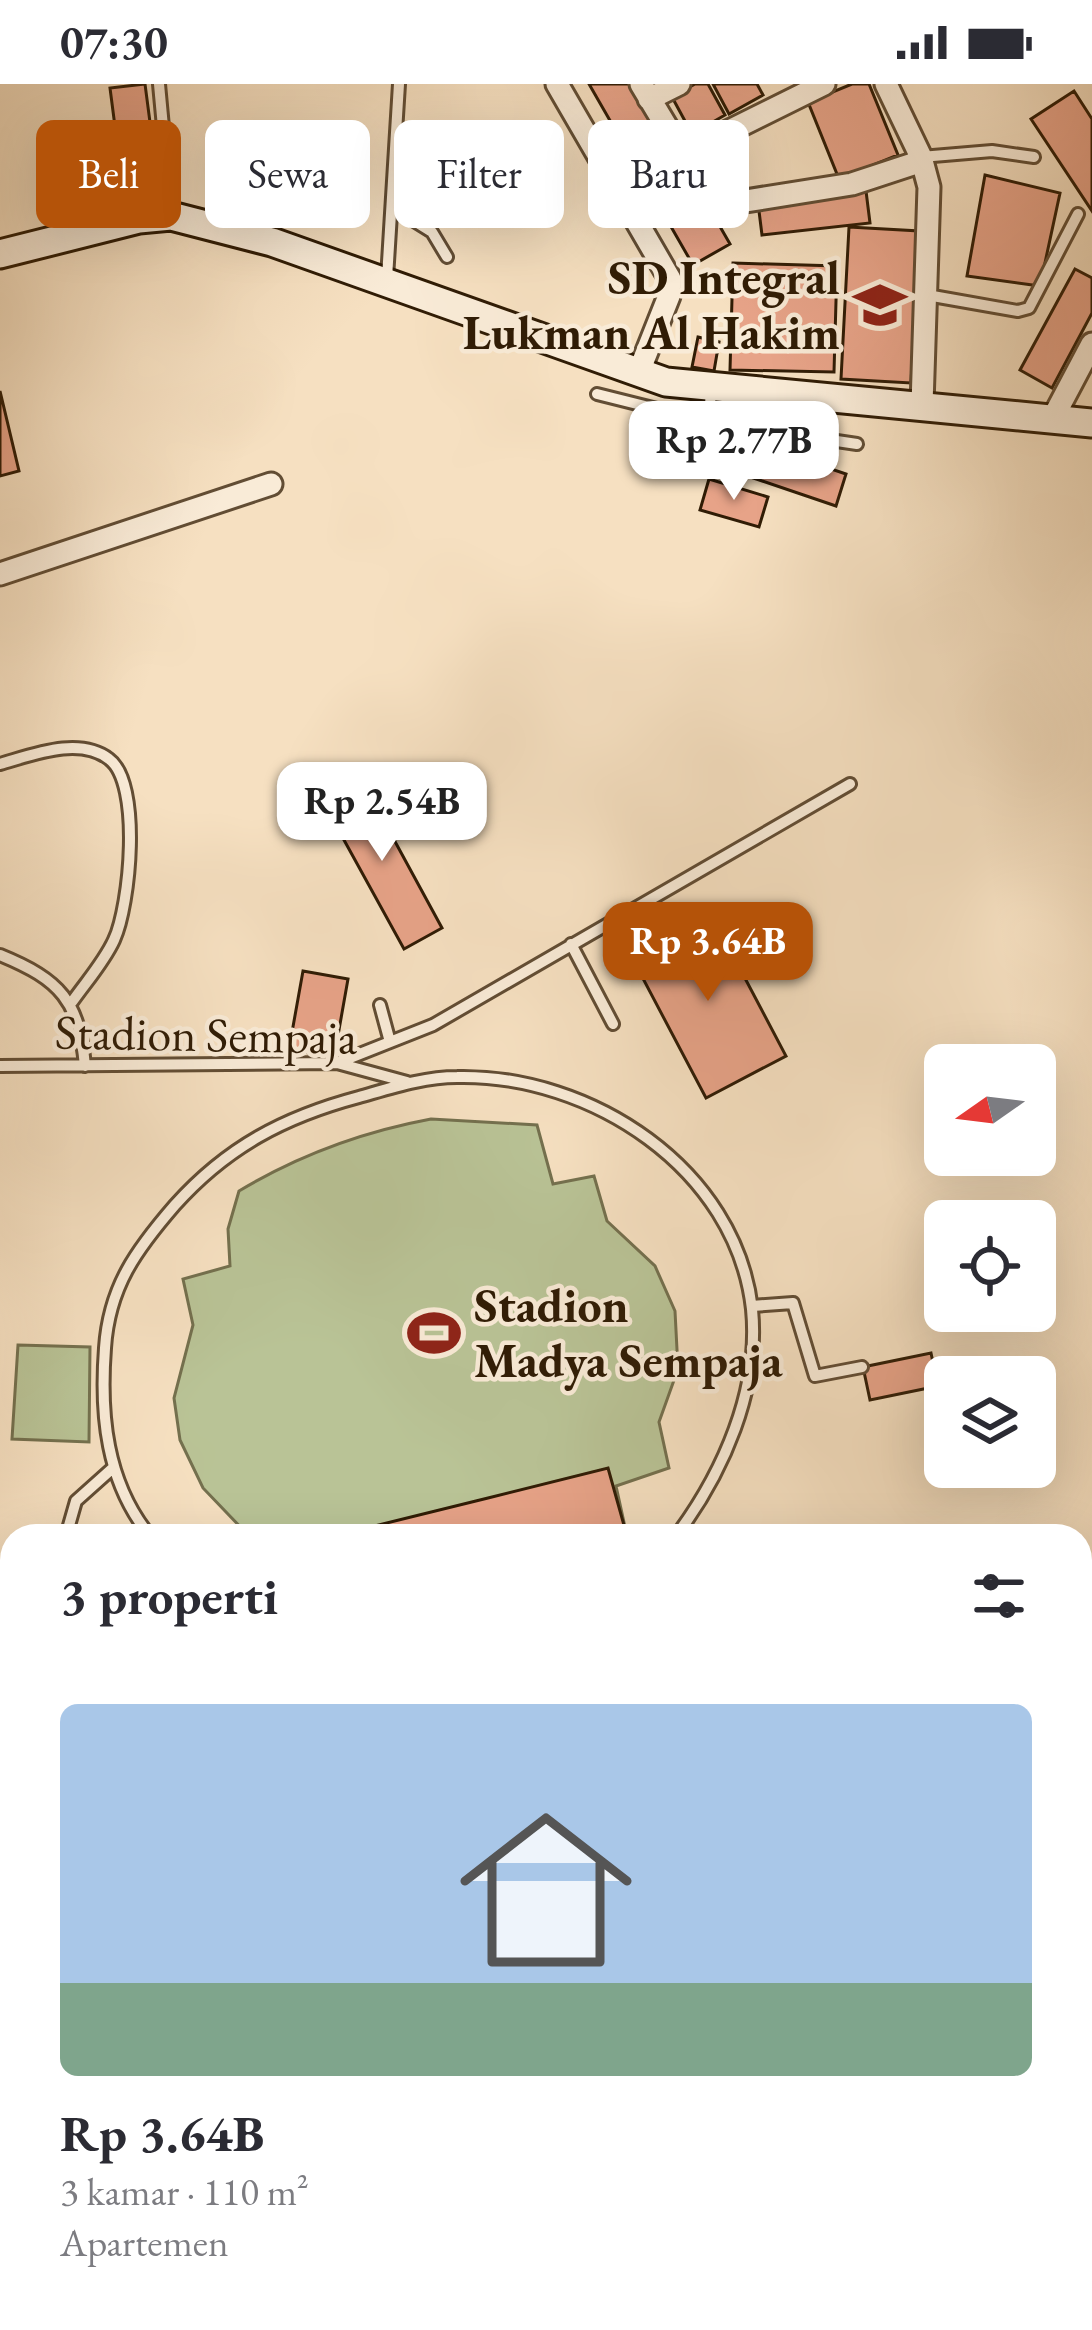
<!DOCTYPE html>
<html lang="id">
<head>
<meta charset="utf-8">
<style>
  :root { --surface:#fff; --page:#f7f7f7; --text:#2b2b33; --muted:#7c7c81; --line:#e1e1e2; --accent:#b45309 }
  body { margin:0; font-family:"EB Garamond",serif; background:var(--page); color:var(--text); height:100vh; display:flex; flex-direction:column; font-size:45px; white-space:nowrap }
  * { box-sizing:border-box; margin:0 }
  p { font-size:39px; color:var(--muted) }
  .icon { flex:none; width:66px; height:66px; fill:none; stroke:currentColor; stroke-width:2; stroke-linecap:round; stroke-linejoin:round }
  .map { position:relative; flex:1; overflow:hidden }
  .details { position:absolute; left:0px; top:1440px; width:1092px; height:807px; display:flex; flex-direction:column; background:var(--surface); border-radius:36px 36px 0 0; box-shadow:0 12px 48px #0002 }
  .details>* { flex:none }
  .banner { position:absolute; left:36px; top:36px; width:1020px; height:108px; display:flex; gap:24px }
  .needle { width:78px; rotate:256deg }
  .tools { position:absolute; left:924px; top:960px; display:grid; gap:24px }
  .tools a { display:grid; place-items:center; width:132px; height:132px; border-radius:18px; background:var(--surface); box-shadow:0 12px 48px #0002; font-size:60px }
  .price { position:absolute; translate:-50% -102px; padding:0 27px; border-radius:24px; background:#fff; color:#222; font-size:39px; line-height:78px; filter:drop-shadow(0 3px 6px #0008) }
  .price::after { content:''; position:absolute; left:50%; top:72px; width:36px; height:27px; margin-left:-18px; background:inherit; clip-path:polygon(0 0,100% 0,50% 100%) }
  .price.selected { background:var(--accent); color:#fff }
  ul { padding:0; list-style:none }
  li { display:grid; align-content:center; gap:24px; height:636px; padding:0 60px }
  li+li { border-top:3px solid var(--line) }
  li span { display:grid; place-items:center; height:372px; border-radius:18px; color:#555 }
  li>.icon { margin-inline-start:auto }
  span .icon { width:216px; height:216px; fill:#fffc; stroke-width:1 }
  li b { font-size:51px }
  h2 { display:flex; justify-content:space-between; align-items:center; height:144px; padding:0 60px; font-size:51px }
  .chip { padding:0 42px; border-radius:18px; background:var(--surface); box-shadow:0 12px 48px #0002; font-size:42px; line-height:108px }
  .chip.selected { background:var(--accent); color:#fff }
  .status { display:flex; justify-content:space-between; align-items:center; height:84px; padding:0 60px; background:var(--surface); direction:ltr }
  .status svg { height:33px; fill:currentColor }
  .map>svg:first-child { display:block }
  .pitch { fill:#b9c396; stroke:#74704e; stroke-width:3 }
  .building { fill:#e7a388; stroke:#301c05; stroke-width:3 }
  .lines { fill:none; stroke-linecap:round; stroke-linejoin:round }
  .lane-casing { stroke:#624d34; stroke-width:16 }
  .street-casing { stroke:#624d34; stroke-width:27 }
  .secondary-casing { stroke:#301c05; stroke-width:33 }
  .primary-casing { stroke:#301c05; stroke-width:36 }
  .lane { stroke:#f9ebd7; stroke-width:10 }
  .street { stroke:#f9ebd7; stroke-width:21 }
  .secondary { stroke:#f9ebd7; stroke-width:27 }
  .primary { stroke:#ebc080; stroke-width:30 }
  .labels { text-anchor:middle; stroke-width:9; stroke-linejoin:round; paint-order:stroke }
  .poi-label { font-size:48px; font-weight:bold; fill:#301c05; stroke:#f9ebd7; text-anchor:end }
  .street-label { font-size:48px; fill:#301c05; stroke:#f9ebd7 }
</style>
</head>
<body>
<div class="status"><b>07:30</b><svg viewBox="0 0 49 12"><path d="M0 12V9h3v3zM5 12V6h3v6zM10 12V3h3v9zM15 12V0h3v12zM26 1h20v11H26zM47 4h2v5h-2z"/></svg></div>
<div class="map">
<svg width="1092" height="2246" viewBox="0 0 1092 2246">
  <rect width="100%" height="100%" fill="#f6e0c1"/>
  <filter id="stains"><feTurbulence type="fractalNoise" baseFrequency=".00167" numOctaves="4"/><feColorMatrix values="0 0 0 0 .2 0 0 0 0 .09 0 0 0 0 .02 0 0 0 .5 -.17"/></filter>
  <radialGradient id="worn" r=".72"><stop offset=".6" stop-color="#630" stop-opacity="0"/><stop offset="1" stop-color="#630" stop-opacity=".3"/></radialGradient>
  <path class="pitch" d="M431 1035 537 1041 553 1100 594 1092 607 1137 655 1182 675 1227 678 1285 659 1338 669 1384 616 1402 627 1452H249L203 1404 180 1356 174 1314 193 1241 183 1195 230 1182 228 1145 239 1107C299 1071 361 1048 431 1035Z
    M18 1261 90 1263 89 1358 12 1355Z"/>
  <path class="building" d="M145 0 160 115 125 120 110 4Z
    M589 0H638L730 160 693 181Z
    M695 0H708L725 31 692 50 672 13Z
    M713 0H757L763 11 729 30Z
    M852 0H869L898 71 839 95 808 18Z
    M1074 7 1092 35V127L1031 35Z
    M985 91 1060 109 1040 202 967 192Z
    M866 107 870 139 762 151 758 119Z
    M849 143 919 147 911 299 841 295Z
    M733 179 837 182 834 288 730 286Z
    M1075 185 1092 194V229L1052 304 1020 286Z
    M698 253 719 258 714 287 692 283Z
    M0 307 19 387 0 392Z
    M646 342 670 347 664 374 640 369Z
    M725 349 846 390 836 422 715 381Z
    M709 395 768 413 759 443 700 426Z
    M361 695 442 844 404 865 322 716Z
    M709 826 786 972 706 1014 629 868Z
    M303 887 348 895 334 974 289 965Z
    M931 1269 938 1302 870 1316 863 1283Z
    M608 1384 627 1452H334L488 1414Z
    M1092 1937V2098L1080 2101V1940Z"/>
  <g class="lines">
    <g class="lane-casing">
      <path id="lane" d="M159 0 171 129
        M921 73 992 67 1034 73
        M395 125 432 148 447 173
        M387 194 399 0
        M927 211 1018 227 1029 224 1078 130
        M711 305 709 338 857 360
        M597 310 709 338
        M0 680C32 671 79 652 109 675 142 699 130 822 114 856 104 878 86 898 72 918
        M571 860 613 940
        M0 871C61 896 79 917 85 982
        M380 921 390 958
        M337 979 433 941 850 700
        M0 982 337 979 407 998
        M752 1222 793 1219 815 1292 862 1283
        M66 1452 76 1417 114 1383
        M150 1452C106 1398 100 1330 105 1264 109 1203 136 1166 175 1121 227 1063 284 1033 359 1013 391 1004 424 993 457 993 590 990 736 1084 752 1225 760 1306 723 1389 676 1452
        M1080 1661 1092 1659
        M1080 1884 1092 1881
        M1080 2150 1092 2147
        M1080 2175 1092 2182
        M647 2235 650 2246
        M694 2235 697 2246"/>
    </g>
    <g class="street-casing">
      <path id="street" d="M557 0 670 195 669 212 638 290
        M641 0 714 122 852 100 922 77
        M886 0 921 73 929 103 922 321
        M649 15 679 0
        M681 71 824 0
        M1054 332 1092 260
        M0 490 271 400
        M156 2235 159 2246"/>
    </g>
    <g class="secondary-casing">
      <path id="secondary" d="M0 170 139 135 171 132 272 158 666 298 1092 339"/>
    </g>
    <g class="primary-casing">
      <path id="primary" d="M1080 2210 1092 2212
        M1080 2234 1092 2235
        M787 2246 828 2235
        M867 2246 930 2235"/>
    </g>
    <use href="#lane" class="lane"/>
    <use href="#street" class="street"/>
    <use href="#secondary" class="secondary"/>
    <use href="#primary" class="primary"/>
  </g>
  <defs>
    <g id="school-bare" transform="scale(4.14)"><path d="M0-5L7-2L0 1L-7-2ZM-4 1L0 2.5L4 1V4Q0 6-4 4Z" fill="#8f2418" stroke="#f9ebd7" stroke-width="2.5" paint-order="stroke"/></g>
    <g id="stadium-bare" transform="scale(4.14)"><path d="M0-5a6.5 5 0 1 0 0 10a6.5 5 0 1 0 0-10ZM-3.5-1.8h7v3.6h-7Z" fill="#8f2418" stroke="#f9ebd7" stroke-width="2.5" paint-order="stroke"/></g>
  </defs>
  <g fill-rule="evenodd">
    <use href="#school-bare" x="880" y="221"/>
    <use href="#stadium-bare" x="434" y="1249"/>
  </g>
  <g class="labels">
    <g class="poi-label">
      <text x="840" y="210">SD Integral<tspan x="840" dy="55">Lukman Al Hakim</tspan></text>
      <text x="474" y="1238" text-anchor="start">Stadion<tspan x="474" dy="55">Madya Sempaja</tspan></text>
    </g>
    <g class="street-label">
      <text transform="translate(206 950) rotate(1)" y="17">Stadion Sempaja</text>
    </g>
  </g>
  <rect width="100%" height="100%" filter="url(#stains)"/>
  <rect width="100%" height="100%" fill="url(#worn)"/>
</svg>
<div class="tools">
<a><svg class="needle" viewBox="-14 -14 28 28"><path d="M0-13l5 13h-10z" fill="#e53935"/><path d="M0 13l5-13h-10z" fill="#7c7c81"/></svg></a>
<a><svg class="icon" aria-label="locate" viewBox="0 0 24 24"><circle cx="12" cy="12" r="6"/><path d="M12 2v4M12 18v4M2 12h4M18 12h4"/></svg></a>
<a><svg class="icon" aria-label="layers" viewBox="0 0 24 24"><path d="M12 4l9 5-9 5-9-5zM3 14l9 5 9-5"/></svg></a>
</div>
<b class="price" style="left:734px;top:419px">Rp 2.77B</b>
<b class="price" style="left:382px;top:780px">Rp 2.54B</b>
<b class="price selected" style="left:708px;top:920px">Rp 3.64B</b>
<div class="banner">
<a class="chip selected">Beli</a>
<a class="chip">Sewa</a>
<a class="chip">Filter</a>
<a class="chip">Baru</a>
</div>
<section class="details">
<h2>3 properti<svg class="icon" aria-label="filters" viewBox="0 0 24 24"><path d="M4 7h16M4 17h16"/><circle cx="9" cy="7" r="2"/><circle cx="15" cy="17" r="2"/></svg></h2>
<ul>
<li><span style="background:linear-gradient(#a9c7e8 75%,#7fa58c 0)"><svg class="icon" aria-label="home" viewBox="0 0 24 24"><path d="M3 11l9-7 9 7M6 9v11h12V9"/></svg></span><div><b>Rp 3.64B</b><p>3 kamar · 110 m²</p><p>Apartemen</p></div></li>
</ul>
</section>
</div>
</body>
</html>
